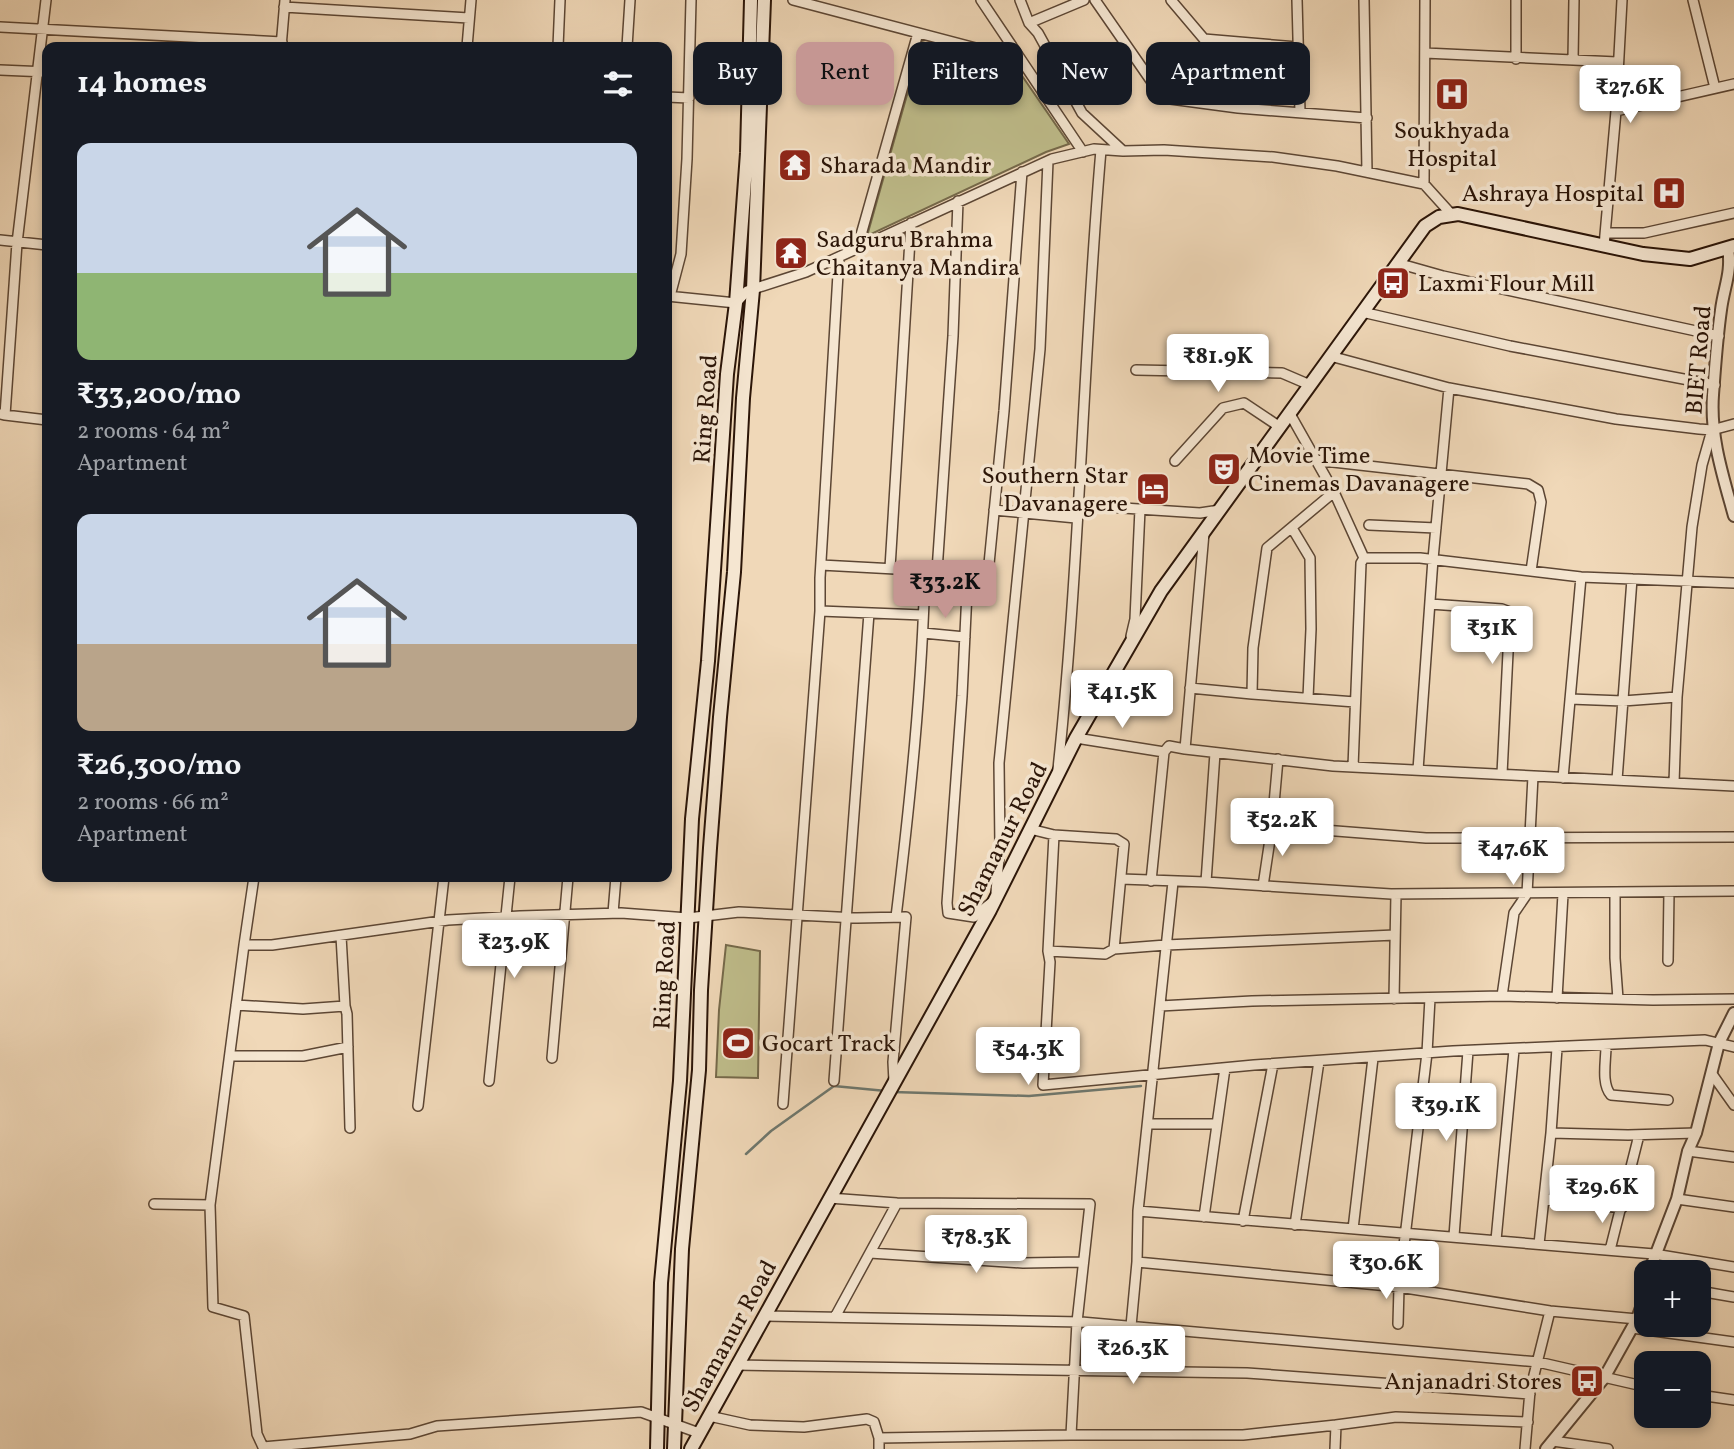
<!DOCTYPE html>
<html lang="en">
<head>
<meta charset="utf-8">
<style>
  :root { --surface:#171b24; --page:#20242c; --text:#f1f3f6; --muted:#9ea1a6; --accent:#c59692 }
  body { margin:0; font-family:Vollkorn,serif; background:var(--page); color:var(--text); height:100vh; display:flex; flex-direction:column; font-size:26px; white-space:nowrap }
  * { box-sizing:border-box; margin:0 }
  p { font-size:23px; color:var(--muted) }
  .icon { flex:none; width:38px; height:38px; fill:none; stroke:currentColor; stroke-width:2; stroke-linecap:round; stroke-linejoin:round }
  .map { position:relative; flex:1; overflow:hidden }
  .sheet { position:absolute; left:42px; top:42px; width:630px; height:840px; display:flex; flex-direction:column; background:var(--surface); border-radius:14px; box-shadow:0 4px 10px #0003 }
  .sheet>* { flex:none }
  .banner { position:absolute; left:693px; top:42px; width:665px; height:63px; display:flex; gap:14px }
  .tools { position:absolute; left:1634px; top:1260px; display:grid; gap:14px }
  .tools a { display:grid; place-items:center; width:77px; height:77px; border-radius:14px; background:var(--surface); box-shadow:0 4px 10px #0003; font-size:35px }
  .price { position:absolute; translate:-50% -60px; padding:0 16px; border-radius:7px; background:#fff; color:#222; font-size:23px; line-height:46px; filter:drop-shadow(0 2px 4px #0008) }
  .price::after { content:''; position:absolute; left:50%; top:42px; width:21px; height:16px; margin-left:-10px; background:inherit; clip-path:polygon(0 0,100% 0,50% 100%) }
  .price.current { background:var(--accent); color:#111 }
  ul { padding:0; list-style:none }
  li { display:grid; align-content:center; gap:14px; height:371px; padding:0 35px }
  li span { display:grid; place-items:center; height:217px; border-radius:14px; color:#555 }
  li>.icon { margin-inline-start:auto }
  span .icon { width:126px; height:126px; fill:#fffc; stroke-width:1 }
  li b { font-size:30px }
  h2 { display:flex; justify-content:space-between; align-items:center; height:84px; padding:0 35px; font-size:30px }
  .pill { padding:0 24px; border-radius:14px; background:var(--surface); box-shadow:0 4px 10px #0003; font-size:24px; line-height:63px }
  .pill.current { background:var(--accent); color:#111 }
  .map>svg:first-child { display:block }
  .green { fill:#bfbd8b; stroke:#75694a; stroke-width:2 }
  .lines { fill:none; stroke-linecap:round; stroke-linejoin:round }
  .stream { stroke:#6e776d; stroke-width:2.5 }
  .minor-casing { stroke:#5c4634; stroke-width:12 }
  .tertiary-casing { stroke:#5c4634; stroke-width:14 }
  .secondary-casing { stroke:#2b1508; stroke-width:16 }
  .minor { stroke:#f5e6d1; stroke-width:9 }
  .tertiary { stroke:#f5e6d1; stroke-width:10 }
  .secondary { stroke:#f5e6d1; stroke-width:12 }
  .labels { text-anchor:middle; stroke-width:7; stroke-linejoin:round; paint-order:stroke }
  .poi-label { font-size:24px; fill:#2b1508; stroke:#f5e6d1; text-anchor:start }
  .street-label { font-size:24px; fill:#2b1508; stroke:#f5e6d1 }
</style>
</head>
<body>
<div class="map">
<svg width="1734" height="1449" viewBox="0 0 1734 1449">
  <rect width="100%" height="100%" fill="#f0d8b8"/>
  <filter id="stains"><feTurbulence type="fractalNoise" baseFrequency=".00286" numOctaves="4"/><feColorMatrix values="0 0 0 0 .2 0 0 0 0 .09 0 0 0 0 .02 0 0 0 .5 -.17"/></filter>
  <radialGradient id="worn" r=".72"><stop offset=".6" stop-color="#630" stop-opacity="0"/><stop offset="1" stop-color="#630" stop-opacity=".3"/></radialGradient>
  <path class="green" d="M922 42 1016 67 1069 144 1046 152 867 236Z
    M726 945 760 951 758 1078 716 1077 719 1010Z"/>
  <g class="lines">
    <path class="stream" d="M893 1092 1029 1096 1141 1086
      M746 1154 771 1131 834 1086 886 1091"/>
    <g class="minor-casing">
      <path id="minor" d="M793 0 1021 60
        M981 0 1083 152
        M1020 0 1029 23 1038 33 1082 113 1123 151
        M1095 0 1163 98 1238 108 1367 118
        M1171 0 1204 39 1297 47
        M1297 0 1300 112
        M1364 0 1367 172
        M1516 0V59
        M1693 0 1715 88
        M284 7 469 18
        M1029 23 1084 0
        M0 27 282 42
        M281 47 285 0
        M467 47 471 0
        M558 47 560 0
        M627 47 630 0
        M1425 53 1617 62
        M1573 59 1574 0
        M0 70 47 72
        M667 97 689 98
        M1616 111 1734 84
        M1424 184 1425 0
        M1607 233H1644L1734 213
        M0 240 47 245
        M1604 246 1616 111 1622 0
        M857 249 918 33
        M1397 263 1443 276 1719 336
        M667 296 736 303 747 291 806 272 1052 159 1094 149 1123 151 1164 150 1273 157 1337 166 1424 184 1452 215
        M670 296 681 254 687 159 691 0
        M1362 312 1510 346 1715 385
        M1330 356 1449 388 1616 419 1699 429 1712 430 1734 424
        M1136 370 1282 373 1310 385
        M0 414 5 415 17 243 46 0
        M1290 414 1334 492 1364 558H1420L1581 577 1734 583
        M5 415 47 420
        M1315 460 1528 484 1538 490 1541 502 1531 571
        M1175 461 1223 408 1244 403 1280 427
        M1334 492 1267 548 1253 648 1252 694 1355 702
        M1077 505 1200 513 1220 510
        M994 510 1076 518
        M1369 525 1436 528
        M1292 528 1310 558 1311 629 1308 698
        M1204 533 1185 749 1333 766 1734 786
        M821 565 988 574 1004 411 1022 172
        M890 568 911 223
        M937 571 953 336 958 201
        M968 571 962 696 947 903 948 913 974 917 991 903
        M1430 604 1502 609 1510 612 1502 774
        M820 611 923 615
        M923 633 965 637
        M1131 636 1135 619 1140 509
        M1190 688 1252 694
        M1570 699 1623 701 1677 697
        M1076 738 1164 752
        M1278 759 1272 826 1426 838 1734 837
        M1353 767 1361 563 1364 558
        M1058 769C1080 563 1083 356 1101 150
        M1418 770 1433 559 1449 388
        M1563 778 1581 577
        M1617 780 1632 579
        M1674 783 1677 697 1692 527 1702 465 1712 430
        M1030 829 1054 835 1116 839 1124 844 1114 949 1166 945 1395 935
        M1054 835 1048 951 1105 954 1114 949
        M1121 879 1206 882 1215 753
        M1151 881 1164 752 1169 746 1185 749
        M1206 882 1391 894 1734 891
        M1263 886 1272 826
        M996 892 1000 847 999 763 1040 349 1048 161
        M1615 893V958L1618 999
        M613 913 616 877
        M896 917C910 802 922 687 925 571
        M341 936 345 1006 347 1014 350 1128
        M244 945 254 877
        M1048 951 1050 962 1043 1085 1254 1065 1453 1051 1705 1040 1734 1047
        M1668 961 1669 892
        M1502 996 1514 913 1527 894 1533 776
        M1557 998 1563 894
        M1394 999 1396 894
        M236 1005 303 1009 345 1006
        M1160 1006 1252 1001 1502 996 1653 1000 1734 999
        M1606 1046C1606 1061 1601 1084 1611 1095L1668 1100
        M1557 1048 1551 1133 1628 1135 1696 1133
        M230 1056H303L348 1047
        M552 1058 568 877
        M1712 1074 1734 1105
        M489 1081 510 877
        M834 1081 869 613
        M783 1104 820 611V578L839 257
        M418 1106 444 877
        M1148 1124H1217
        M1688 1151 1734 1157
        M829 1198 897 1203 1090 1204 1077 1322 1071 1435 879 1438V1449
        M1544 1199 1622 1208
        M1677 1199 1734 1207
        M154 1204 210 1205 244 945H272L448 920 520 916 621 913 688 918 739 912 857 918 906 917 893 1062 894 1082
        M210 1205 213 1307 244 1316 257 1434 263 1447 410 1434 437 1426 641 1412 699 1433
        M1138 1211 1654 1254 1734 1267
        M1204 1217 1225 1068
        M1243 1221 1273 1064
        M1295 1225 1319 1061
        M1353 1229 1373 1058
        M1454 1236 1468 1051
        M1496 1240 1514 1050
        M1539 1244 1551 1133
        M1610 1250 1639 1135
        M870 1253 1023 1263 1083 1262
        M1137 1262 1399 1287 1550 1311 1637 1319
        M1699 1291 1734 1297
        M765 1316 1081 1322 1538 1362 1647 1387
        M835 1317 897 1203
        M1398 1324 1399 1287 1427 1053 1430 998
        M1131 1326 1137 1262 1138 1211 1173 882
        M1632 1328 1734 1342
        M736 1365 1247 1373 1530 1394
        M1699 1395 1734 1400
        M709 1416 750 1425 804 1427 867 1419 874 1422 879 1438
        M1071 1435H1243L1336 1425
        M1553 1441 1608 1449
        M1335 1449 1336 1425 1396 1417 1528 1422
        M1525 1449 1530 1391 1550 1311"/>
    </g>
    <g class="tertiary-casing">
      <path id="tertiary" d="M1728 248C1732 273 1724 286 1721 310 1717 338 1715 368 1713 395 1710 437 1723 476 1734 516
        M1649 1272 1677 1199 1688 1151 1696 1133 1719 1043 1734 1013
        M1546 1449 1604 1378 1637 1319 1646 1293 1647 1278"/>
    </g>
    <g class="secondary-casing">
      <path id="secondary" d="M657 1449 661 1283 680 1081 692 819 708 661 727 374 736 303 747 153 751 0
        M674 1449 682 1249 699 1070 701 990 710 848 720 717 734 572 743 398 753 290 764 0
        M691 1449 990 910 1076 738 1161 591 1425 226 1439 217 1458 214 1643 254 1690 259 1734 246"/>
    </g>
    <use href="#minor" class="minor"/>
    <use href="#tertiary" class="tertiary"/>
    <use href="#secondary" class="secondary"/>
  </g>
  <defs>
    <g id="hospital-square" transform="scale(1.75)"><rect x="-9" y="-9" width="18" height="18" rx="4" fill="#8f2418" stroke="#f5e6d1"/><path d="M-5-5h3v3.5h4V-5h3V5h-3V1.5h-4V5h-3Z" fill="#fff"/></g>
    <g id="temple-square" transform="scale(1.75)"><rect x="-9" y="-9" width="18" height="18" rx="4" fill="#8f2418" stroke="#f5e6d1"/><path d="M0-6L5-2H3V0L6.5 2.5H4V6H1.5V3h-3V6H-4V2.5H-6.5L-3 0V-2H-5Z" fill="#fff"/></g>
    <g id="bus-square" transform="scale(1.75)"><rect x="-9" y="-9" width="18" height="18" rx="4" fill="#8f2418" stroke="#f5e6d1"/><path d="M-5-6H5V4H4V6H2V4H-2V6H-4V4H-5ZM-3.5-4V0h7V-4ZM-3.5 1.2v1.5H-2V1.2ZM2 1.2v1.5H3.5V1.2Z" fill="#fff"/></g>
    <g id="theatre-square" transform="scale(1.75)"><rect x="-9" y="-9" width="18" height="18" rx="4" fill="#8f2418" stroke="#f5e6d1"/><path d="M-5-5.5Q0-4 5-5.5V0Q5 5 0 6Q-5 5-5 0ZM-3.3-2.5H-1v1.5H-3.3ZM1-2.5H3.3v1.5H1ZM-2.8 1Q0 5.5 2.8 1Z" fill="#fff"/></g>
    <g id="hotel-square" transform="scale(1.75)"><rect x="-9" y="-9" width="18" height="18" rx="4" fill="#8f2418" stroke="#f5e6d1"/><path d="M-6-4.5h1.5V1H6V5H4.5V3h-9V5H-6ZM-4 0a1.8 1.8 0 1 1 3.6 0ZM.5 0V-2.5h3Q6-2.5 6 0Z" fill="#fff"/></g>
    <g id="stadium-square" transform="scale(1.75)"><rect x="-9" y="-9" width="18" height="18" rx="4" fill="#8f2418" stroke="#f5e6d1"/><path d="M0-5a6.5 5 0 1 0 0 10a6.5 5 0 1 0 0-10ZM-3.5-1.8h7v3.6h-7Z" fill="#fff"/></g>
  </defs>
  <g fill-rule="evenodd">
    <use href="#hospital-square" x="1452" y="94"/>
    <use href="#temple-square" x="795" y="165"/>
    <use href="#hospital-square" x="1669" y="193"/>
    <use href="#temple-square" x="791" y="253"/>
    <use href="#bus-square" x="1393" y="283"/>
    <use href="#theatre-square" x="1224" y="469"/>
    <use href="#hotel-square" x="1153" y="489"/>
    <use href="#stadium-square" x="738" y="1043"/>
    <use href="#bus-square" x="1587" y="1381"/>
  </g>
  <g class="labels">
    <g class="poi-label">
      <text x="1452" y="138" text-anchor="middle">Soukhyada<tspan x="1452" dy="28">Hospital</tspan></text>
      <text x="820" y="173">Sharada Mandir</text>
      <text x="1644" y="201" text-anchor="end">Ashraya Hospital</text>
      <text x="816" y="247">Sadguru Brahma<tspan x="816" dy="28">Chaitanya Mandira</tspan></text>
      <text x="1418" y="291">Laxmi Flour Mill</text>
      <text x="1248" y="463">Movie Time<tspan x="1248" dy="28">Cinemas Davanagere</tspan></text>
      <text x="1128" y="483" text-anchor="end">Southern Star<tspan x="1128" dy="28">Davanagere</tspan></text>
      <text x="762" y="1051">Gocart Track</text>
      <text x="1562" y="1389" text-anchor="end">Anjanadri Stores</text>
    </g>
    <g class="street-label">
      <text transform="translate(1698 360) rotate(-85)" y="8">BIET Road</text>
      <text transform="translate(705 409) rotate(-86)" y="8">Ring Road</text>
      <text transform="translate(1002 839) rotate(-63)" y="8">Shamanur Road</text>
      <text transform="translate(664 975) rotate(-87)" y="8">Ring Road</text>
      <text transform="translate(729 1336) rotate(-61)" y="8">Shamanur Road</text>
    </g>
  </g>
  <rect width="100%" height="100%" filter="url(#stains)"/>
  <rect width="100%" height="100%" fill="url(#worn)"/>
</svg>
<div class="tools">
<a>+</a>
<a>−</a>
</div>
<b class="price" style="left:1630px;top:125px">₹27.6K</b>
<b class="price" style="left:1218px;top:394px">₹81.9K</b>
<b class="price current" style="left:945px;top:620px">₹33.2K</b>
<b class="price" style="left:1492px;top:666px">₹31K</b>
<b class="price" style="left:1122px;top:730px">₹41.5K</b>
<b class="price" style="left:1282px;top:858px">₹52.2K</b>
<b class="price" style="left:1513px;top:887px">₹47.6K</b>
<b class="price" style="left:514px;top:980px">₹23.9K</b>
<b class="price" style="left:1028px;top:1087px">₹54.3K</b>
<b class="price" style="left:1446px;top:1143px">₹39.1K</b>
<b class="price" style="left:1602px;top:1225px">₹29.6K</b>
<b class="price" style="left:976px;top:1275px">₹78.3K</b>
<b class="price" style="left:1386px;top:1301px">₹30.6K</b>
<b class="price" style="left:1133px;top:1386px">₹26.3K</b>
<div class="banner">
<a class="pill">Buy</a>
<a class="pill current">Rent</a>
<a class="pill">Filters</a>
<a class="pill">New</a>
<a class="pill">Apartment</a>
</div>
<section class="sheet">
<h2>14 homes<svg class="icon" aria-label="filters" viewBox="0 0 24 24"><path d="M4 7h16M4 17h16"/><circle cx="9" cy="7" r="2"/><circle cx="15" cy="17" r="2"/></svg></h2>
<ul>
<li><span style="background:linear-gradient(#c9d6e8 60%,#8fb573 0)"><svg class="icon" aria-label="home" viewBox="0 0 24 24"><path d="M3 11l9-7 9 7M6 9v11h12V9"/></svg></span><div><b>₹33,200/mo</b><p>2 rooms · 64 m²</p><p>Apartment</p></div></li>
<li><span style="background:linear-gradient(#c9d6e8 60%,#b9a48a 0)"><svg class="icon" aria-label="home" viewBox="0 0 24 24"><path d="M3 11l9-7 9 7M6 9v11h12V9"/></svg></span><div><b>₹26,300/mo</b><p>2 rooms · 66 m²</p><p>Apartment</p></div></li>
</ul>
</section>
</div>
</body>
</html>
